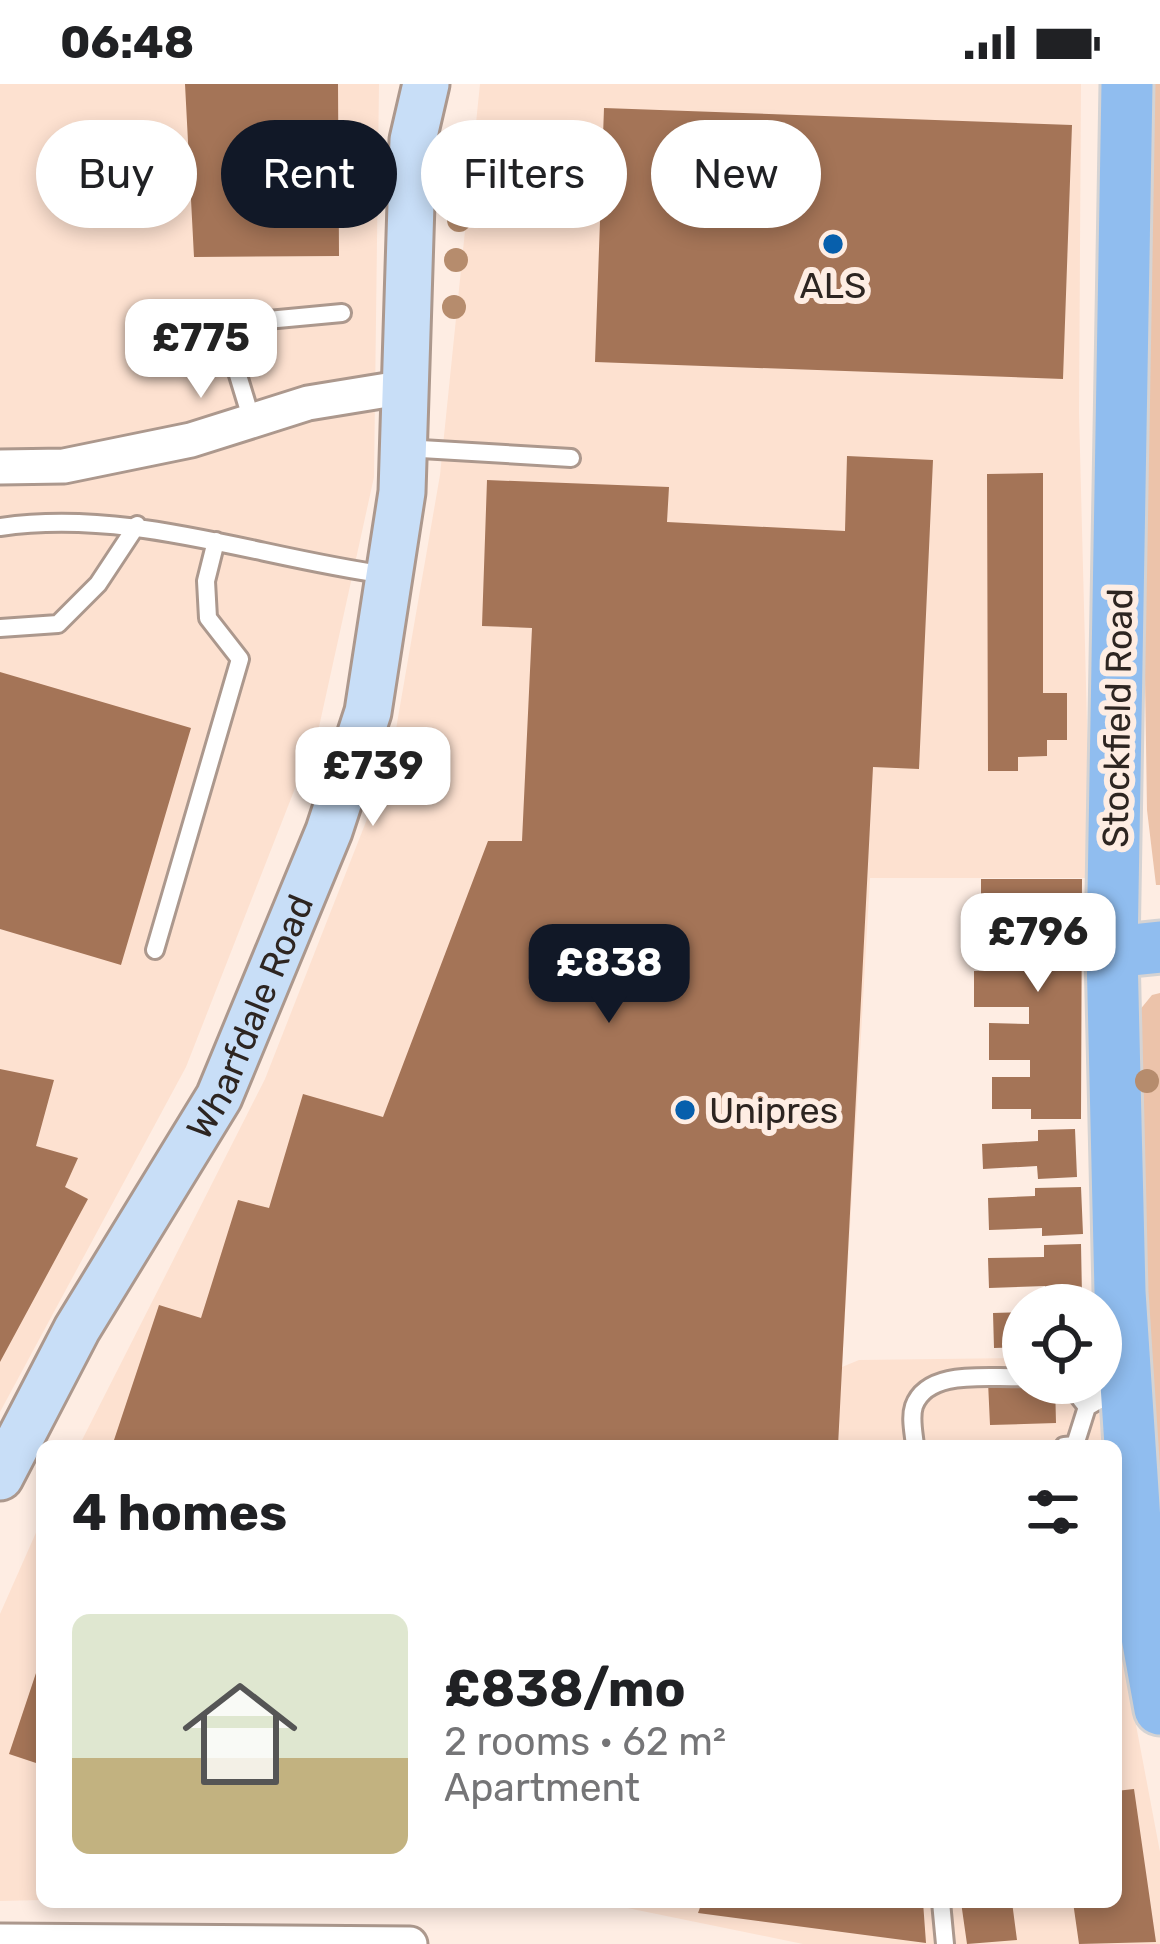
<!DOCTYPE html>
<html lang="en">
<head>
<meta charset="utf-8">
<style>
  :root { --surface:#fff; --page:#f6f6f6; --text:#202124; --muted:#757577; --accent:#111827 }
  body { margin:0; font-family:Rubik,sans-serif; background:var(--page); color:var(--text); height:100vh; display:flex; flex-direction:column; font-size:45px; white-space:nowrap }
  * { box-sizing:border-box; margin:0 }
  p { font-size:39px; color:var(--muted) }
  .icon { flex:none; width:66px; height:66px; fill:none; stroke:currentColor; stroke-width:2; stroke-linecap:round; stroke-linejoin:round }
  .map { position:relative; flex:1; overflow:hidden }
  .drawer { position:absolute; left:36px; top:1356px; width:1086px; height:468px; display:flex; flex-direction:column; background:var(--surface); border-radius:18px; box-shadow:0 6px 18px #0003 }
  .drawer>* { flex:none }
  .top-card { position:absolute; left:36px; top:36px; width:1089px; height:108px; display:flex; gap:24px }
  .tools { position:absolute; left:1002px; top:1200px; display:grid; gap:24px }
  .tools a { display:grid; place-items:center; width:120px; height:120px; border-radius:50%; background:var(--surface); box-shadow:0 6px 18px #0003; font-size:60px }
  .price { position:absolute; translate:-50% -102px; padding:0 27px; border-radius:24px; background:#fff; color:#222; font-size:39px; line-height:78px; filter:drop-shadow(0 3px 6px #0008) }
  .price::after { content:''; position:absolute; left:50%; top:72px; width:36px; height:27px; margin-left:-18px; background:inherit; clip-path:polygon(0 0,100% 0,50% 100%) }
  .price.active { background:var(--accent); color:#fff }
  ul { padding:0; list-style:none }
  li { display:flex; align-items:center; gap:36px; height:300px; padding:0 36px }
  li span { display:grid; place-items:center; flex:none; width:336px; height:240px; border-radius:18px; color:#555 }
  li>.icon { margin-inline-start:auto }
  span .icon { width:144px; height:144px; fill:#fffc; stroke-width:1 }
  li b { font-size:51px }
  h2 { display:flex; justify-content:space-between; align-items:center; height:144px; padding:0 36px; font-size:51px }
  .chip { padding:0 42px; border-radius:54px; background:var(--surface); box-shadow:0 6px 18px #0003; font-size:42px; line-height:108px }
  .chip.active { background:var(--accent); color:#fff }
  .status { display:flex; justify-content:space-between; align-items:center; height:84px; padding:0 60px; background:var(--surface); direction:ltr }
  .status svg { height:33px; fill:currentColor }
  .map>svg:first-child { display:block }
  .built { fill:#fde1d0 }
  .green { fill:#ecc3aa }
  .building { fill:#a47457 }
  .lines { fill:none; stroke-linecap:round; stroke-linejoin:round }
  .service-casing { stroke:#ac988d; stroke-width:22 }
  .minor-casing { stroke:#ac988d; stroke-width:39 }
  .secondary-casing { stroke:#ac988d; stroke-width:51 }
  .primary-casing { stroke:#d5d3d3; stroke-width:57 }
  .service { stroke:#fff; stroke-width:16 }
  .minor { stroke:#fff; stroke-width:33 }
  .secondary { stroke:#c8def7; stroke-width:45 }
  .primary { stroke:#90bdef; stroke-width:51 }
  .tree { fill:#b68c6d }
  .poi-dot { fill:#075fac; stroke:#feede3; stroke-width:4.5 }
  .labels { text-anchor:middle; stroke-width:12; stroke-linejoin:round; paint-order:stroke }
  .poi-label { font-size:36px; fill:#2d2521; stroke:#feede3 }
  .street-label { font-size:36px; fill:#2d2521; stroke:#feede3 }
</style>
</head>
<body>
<div class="status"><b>06:48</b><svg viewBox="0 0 49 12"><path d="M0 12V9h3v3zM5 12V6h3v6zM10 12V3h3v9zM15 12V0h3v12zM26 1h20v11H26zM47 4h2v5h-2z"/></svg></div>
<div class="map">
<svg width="1160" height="1860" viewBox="0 0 1160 1860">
  <rect width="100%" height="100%" fill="#feede3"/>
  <path class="built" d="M0 0H379L374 393 319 643 186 983 0 1328Z
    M480 0H1081L1079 329 1091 794H870L842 1283 859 1276 1023 1274V1299H1101L1106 1362H79L265 995 391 674 440 391Z
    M42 1435V1816L0 1817V1530Z
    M1116 1535 1160 1768V1860H803L598 1818H1116Z"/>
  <path class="green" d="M1143 0H1160V801H1156L1147 726 1140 259Z
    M1160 909V1515L1130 938 1152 911Z"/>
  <path class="building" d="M185 0H338L339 172 194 173Z
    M604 24 1072 41 1063 295 595 278Z
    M847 372 933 376 919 685 873 683 838 1362H112L159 1221 201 1234 238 1116 269 1124 303 1010 383 1033 488 757H522L532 544 482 542 487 396 669 403 667 438 845 447Z
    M1043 389V609H1067V656H1047V672L1018 673V687H988L987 390Z
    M0 588 191 644 121 881 0 845Z
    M981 795H1082L1081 1035H1031V1025H992V993H1030V976H989V939L1029 940V923H974V887H1028V869H991V833H1031V820H981Z
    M0 985 54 996 36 1062 78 1074 65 1103 88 1115 0 1278Z
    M1075 1045 1077 1093 1038 1095 1037 1082 983 1085 982 1060 1038 1057V1046Z
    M1081 1103 1083 1150 1042 1152V1144L989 1146 988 1114 1035 1112V1104Z
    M1081 1160 1082 1212 1045 1213V1202L989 1204 988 1174 1044 1173V1161Z
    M1023 1228V1263L994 1264 993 1229Z
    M988 1298 1055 1299 1056 1339 990 1341Z
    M41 1574H42V1681L9 1670Z
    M1134 1705 1156 1858 1079 1860 1073 1818H1116V1707Z
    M702 1818H923L926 1859 698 1829Z
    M961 1818H1012L1017 1856 967 1860Z"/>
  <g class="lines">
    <g class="service-casing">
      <path id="service" d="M252 337 234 278 236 239 342 229
        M404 364 571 374
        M0 443C133 424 259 474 388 491
        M0 544 58 540 98 500 137 441
        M155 866 240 575 208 534 206 497 216 457
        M1068 1299 1087 1323
        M915 1362C914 1350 910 1334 914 1322 928 1284 990 1295 1023 1293
        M1064 1362 1075 1361 1087 1323 1120 1304
        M941 1818 945 1860"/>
    </g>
    <g class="minor-casing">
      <path id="minor" d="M0 383 64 382 191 356 308 319 406 303
        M0 1857 410 1860"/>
    </g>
    <g class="secondary-casing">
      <g id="secondary">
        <path id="s1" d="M0 1393 77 1245 219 1013 329 747 368 628 402 408 413 56 426 0"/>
      </g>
    </g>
    <g class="primary-casing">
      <path id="primary" d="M1127 0 1112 868 1120 1208 1140 1514 1160 1625
        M1112 868 1160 863"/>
    </g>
    <use href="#service" class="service"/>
    <use href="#minor" class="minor"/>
    <use href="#secondary" class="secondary"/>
    <use href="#primary" class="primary"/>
  </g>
  <g class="tree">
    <circle cx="459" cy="136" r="12"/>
    <circle cx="456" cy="176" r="12"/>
    <circle cx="454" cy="223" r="12"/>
    <circle cx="1147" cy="997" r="12"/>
  </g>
  <g class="poi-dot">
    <circle cx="833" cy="160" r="12"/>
    <circle cx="685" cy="1026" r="12"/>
  </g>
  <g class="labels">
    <g class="poi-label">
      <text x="833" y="214">ALS</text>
      <text x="709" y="1039" text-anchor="start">Unipres</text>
    </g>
    <g class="street-label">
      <text transform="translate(1117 634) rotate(-89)" y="13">Stockfield Road</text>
      <text dy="13" stroke="none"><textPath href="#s1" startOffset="525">Wharfdale Road</textPath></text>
    </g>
  </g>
</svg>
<div class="tools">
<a><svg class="icon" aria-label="locate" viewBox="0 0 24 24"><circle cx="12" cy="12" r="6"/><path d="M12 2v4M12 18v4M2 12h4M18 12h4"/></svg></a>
</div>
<b class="price" style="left:201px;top:317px">£775</b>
<b class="price" style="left:373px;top:745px">£739</b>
<b class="price" style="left:1038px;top:911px">£796</b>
<b class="price active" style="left:609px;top:942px">£838</b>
<div class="top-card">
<a class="chip">Buy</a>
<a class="chip active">Rent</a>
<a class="chip">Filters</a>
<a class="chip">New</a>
</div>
<section class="drawer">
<h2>4 homes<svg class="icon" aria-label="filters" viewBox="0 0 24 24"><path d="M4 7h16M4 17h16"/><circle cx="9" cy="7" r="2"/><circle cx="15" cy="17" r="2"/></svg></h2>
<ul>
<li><span style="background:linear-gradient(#dfe7d0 60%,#c2b280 0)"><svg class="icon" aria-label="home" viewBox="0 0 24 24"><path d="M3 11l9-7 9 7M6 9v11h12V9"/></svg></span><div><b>£838/mo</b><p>2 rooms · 62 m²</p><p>Apartment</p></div></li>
</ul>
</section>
</div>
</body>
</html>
